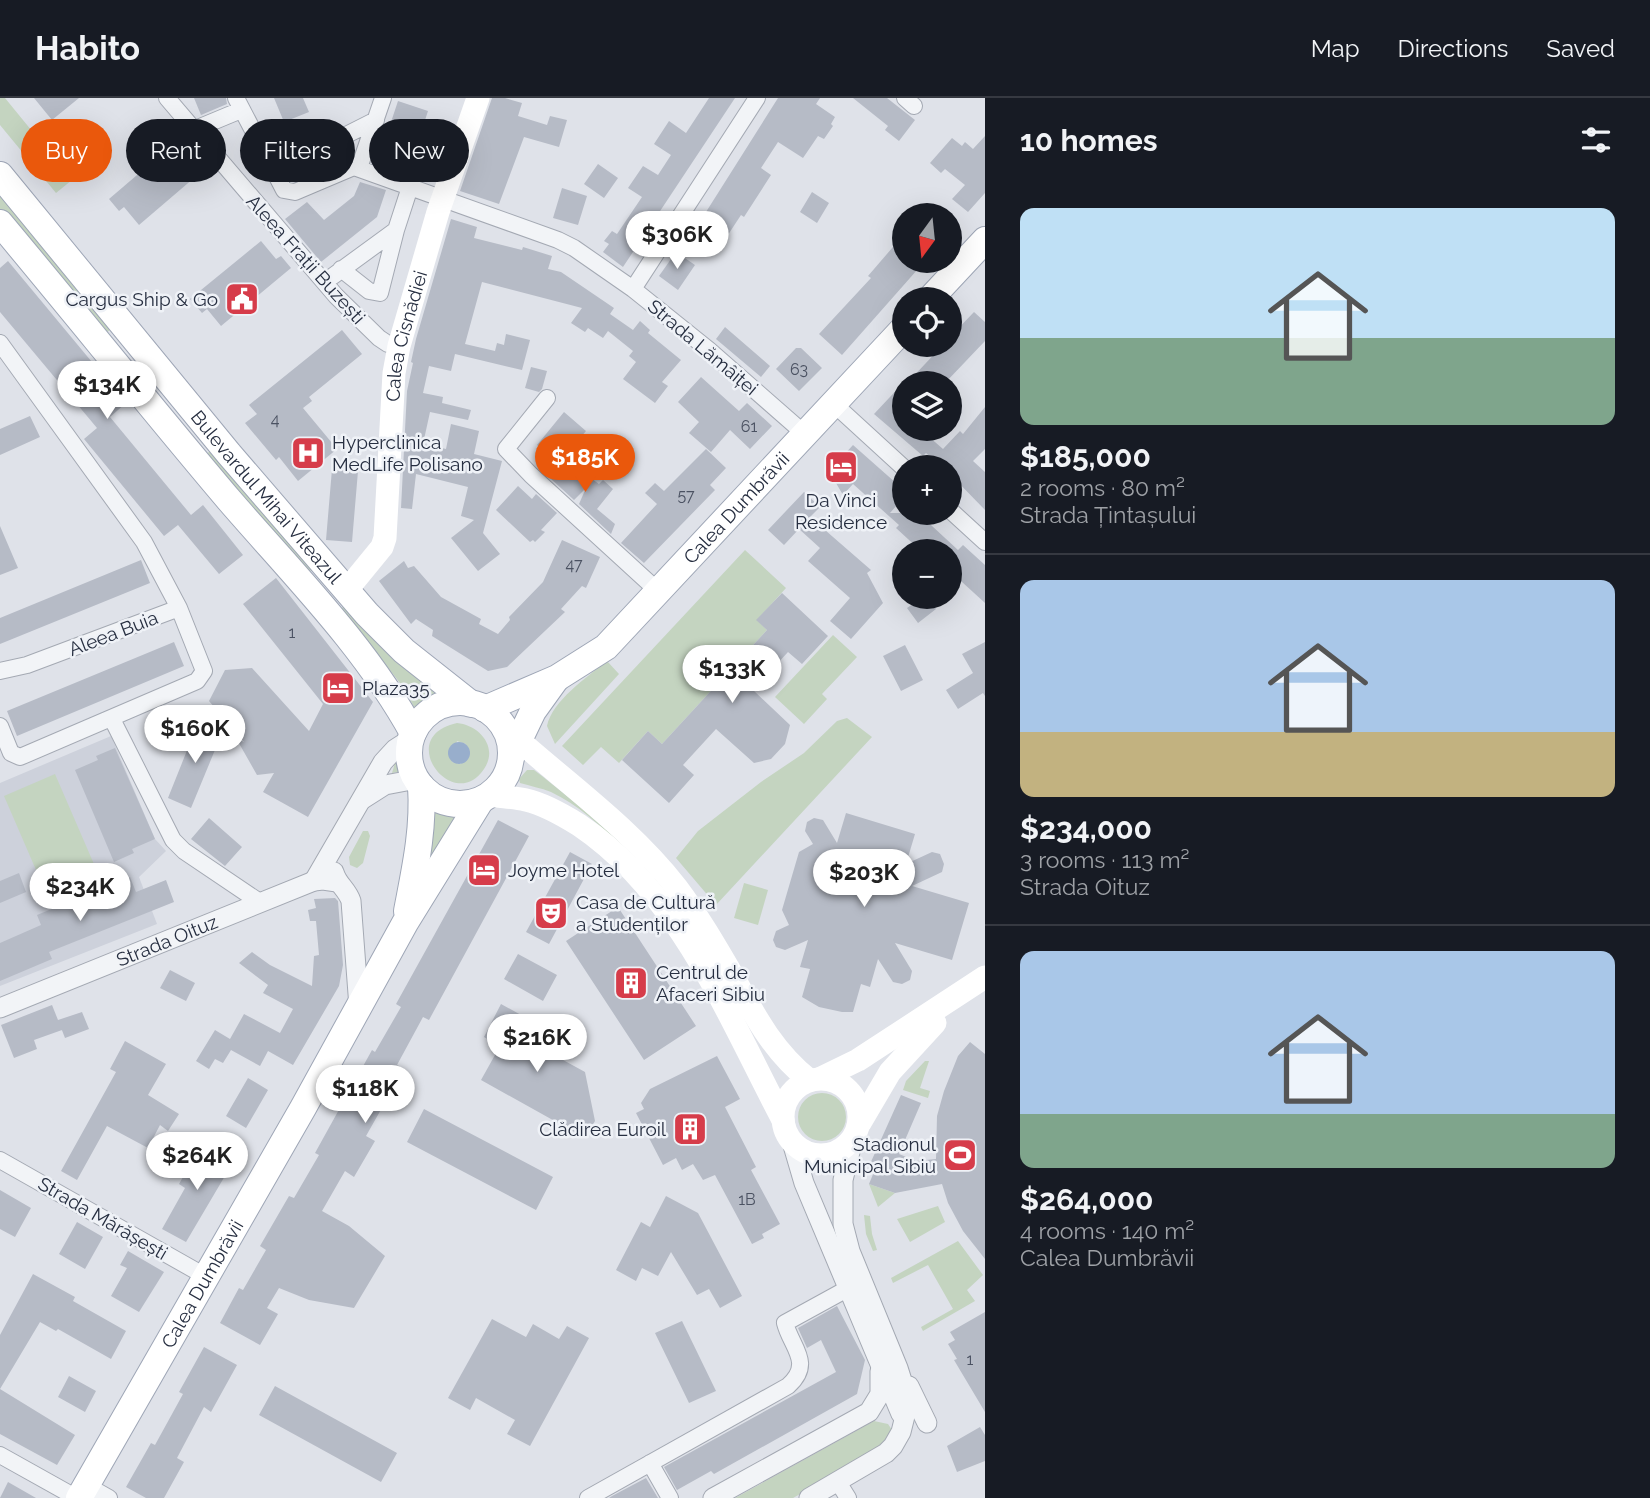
<!DOCTYPE html>
<html lang="en">
<head>
<meta charset="utf-8">
<style>
  :root { --surface:#171b24; --page:#20242c; --text:#f1f3f6; --muted:#9ea1a6; --line:#363941; --accent:#ea580c }
  body { margin:0; font-family:Raleway,sans-serif; background:var(--page); color:var(--text); height:100vh; display:flex; flex-direction:column; font-size:26px; white-space:nowrap }
  * { box-sizing:border-box; margin:0 }
  p { font-size:23px; color:var(--muted) }
  .icon { flex:none; width:38px; height:38px; fill:none; stroke:currentColor; stroke-width:2; stroke-linecap:round; stroke-linejoin:round }
  .map { position:relative; flex:1; overflow:hidden }
  .details { display:flex; flex-direction:column; background:var(--surface); width:665px }
  .details>* { flex:none }
  .top-card { position:absolute; left:21px; top:21px; width:665px; height:63px; display:flex; gap:14px }
  .needle { width:46px; rotate:195deg }
  .controls { position:absolute; left:892px; top:105px; display:grid; gap:14px }
  .controls a { display:grid; place-items:center; width:70px; height:70px; border-radius:50%; background:var(--surface); box-shadow:0 7px 28px #0002; font-size:35px }
  .price { position:absolute; translate:-50% -60px; padding:0 16px; border-radius:24px; background:#fff; color:#222; font-size:23px; line-height:46px; filter:drop-shadow(0 2px 4px #0008) }
  .price::after { content:''; position:absolute; left:50%; top:42px; width:21px; height:16px; margin-left:-10px; background:inherit; clip-path:polygon(0 0,100% 0,50% 100%) }
  .price.selected { background:var(--accent); color:#fff }
  ul { padding:0; list-style:none }
  li { display:grid; align-content:center; gap:14px; height:371px; padding:0 35px }
  li+li { border-top:2px solid var(--line) }
  li span { display:grid; place-items:center; height:217px; border-radius:14px; color:#555 }
  li>.icon { margin-inline-start:auto }
  span .icon { width:126px; height:126px; fill:#fffc; stroke-width:1 }
  li b { font-size:30px }
  h2 { display:flex; justify-content:space-between; align-items:center; height:84px; padding:0 35px; font-size:30px }
  .tag { padding:0 24px; border-radius:32px; background:var(--surface); box-shadow:0 7px 28px #0002; font-size:24px; line-height:63px }
  .tag.selected { background:var(--accent); color:#fff }
  header { display:flex; align-items:center; gap:42px; box-sizing:border-box; height:98px; padding:0 35px; background:var(--surface); border-bottom:2px solid var(--line) }
  header strong { font-size:33px }
  nav { display:flex; gap:38px; margin-inline-start:auto; font-size:24px }
  main { display:flex; flex:1; min-height:0 }
  .map>svg:first-child { display:block }
  .built { fill:#cdd1db }
  .green { fill:#c4d4c0; fill-rule:evenodd }
  .water { fill:#98aecc }
  .building { fill:#b6bbc6 }
  .lines { fill:none; stroke-linecap:round; stroke-linejoin:round }
  .minor-casing { stroke:#a4a9b3; stroke-width:18 }
  .tertiary-casing { stroke:#a4a9b3; stroke-width:21 }
  .primary-casing { stroke:#9ea6b6; stroke-width:28 }
  .minor { stroke:#f2f4f7; stroke-width:16 }
  .tertiary { stroke:#f2f4f7; stroke-width:19 }
  .secondary { stroke:#fff; stroke-width:23 }
  .primary { stroke:#fff; stroke-width:26 }
  .labels { text-anchor:middle; stroke-width:5; stroke-linejoin:round; paint-order:stroke }
  .number-label { font-size:16px; fill:#4b5262 }
  .street-label { font-size:19px; fill:#272f41; stroke:#eff2f7 }
  .poi-label { font-size:19px; fill:#272f41; stroke:#eff2f7; text-anchor:start }
</style>
</head>
<body>
<header>
<strong>Habito</strong>
<nav><a>Map</a><a>Directions</a><a>Saved</a></nav>
</header>
<main>
<div class="map">
<svg width="985" height="1400" viewBox="0 0 985 1400">
  <rect width="100%" height="100%" fill="#dfe2e9"/>
  <path class="built" d="M111 638 155 741 166 753 139 779 157 826 0 888V685Z"/>
  <path class="green" d="M0 0H5L72 82 56 95 0 27Z
    M0 90 114 228 103 238 0 112Z
    M212 352 329 491 312 473 300 469 206 356Z
    M745 452 786 490 757 522 767 532 662 646 648 633 619 665 601 649 583 667 562 648Z
    M343 509 346 510 442 595 428 599 414 609C395 568 361 548 341 511Z
    M833 537 857 559 822 596 827 601 804 626 775 599Z
    M607 563 619 576 555 646 547 628C552 603 587 579 607 563Z
    M847 620 872 639 716 807 676 760 698 733 761 684 804 655 837 623Z
    M457 625C479 627 499 649 484 671 454 717 393 639 457 625ZM457 643 466 646 461 666 452 664Z
    M401 658 407 660 408 672 392 675 395 665Z
    M527 672H534L542 678C595 720 645 763 685 818 646 777 602 718 551 694 541 690 530 688 520 685L519 681Z
    M55 676 100 780 49 802 4 698Z
    M437 705 461 713 427 775 435 707Z
    M363 733H368L370 738 363 765 357 770 350 767 349 759Z
    M744 785 768 792 758 827 734 820Z
    M925 963H929L920 990 930 993 928 1000 903 992 906 983Z
    M798 1019a24 24 0 1 1 48 0a24 24 0 1 1-48 0Z
    M869 1086 895 1095 878 1109Z
    M938 1108 945 1124 910 1144 897 1121Z
    M864 1117 870 1118 872 1136 877 1152 873 1153 866 1136Z
    M958 1143 983 1177 967 1192 975 1203 923 1233 921 1229 953 1211 928 1167 893 1185 891 1180Z
    M874 1323 888 1326 892 1332 889 1347 793 1400H735Z"/>
  <path class="water" d="M448 655a11 11 0 1 1 22 0a11 11 0 1 1-22 0Z"/>
  <path class="building" d="M34 0H79L52 22Z
    M194 0H226L227 6 201 17Z
    M274 0H303L309 14 284 24Z
    M492 0H505L522 5 518 18 547 27 550 18 567 22 559 49 524 39 499 106 460 93Z
    M709 0H735L623 169 603 154 609 146 604 143 612 133 617 136 642 99 628 90 643 68 658 77 671 57 654 46 669 23 686 35Z
    M778 0H820L816 6 835 19 831 26 833 28 824 41 818 38 803 60 778 44 761 70 771 77 744 119 741 117 720 149 692 131 704 113 706 114Z
    M853 0H887L915 22 899 43 885 32 888 28Z
    M398 3 428 13 407 77 377 66Z
    M985 38V95L968 114 952 101 965 87 945 71 941 75 930 65 952 40 962 48 965 44 973 51Z
    M178 42 194 60 198 57 208 68 139 127 124 109 119 113 109 101Z
    M598 66 618 80 604 100 584 86Z
    M360 84 386 92 377 119 321 164 285 121 307 104 324 122 354 98Z
    M562 90 587 98 578 127 553 120Z
    M812 94 829 105 817 125 800 114Z
    M451 121 477 129 474 140 522 152 523 149 552 158 548 171 561 174 614 210 610 216 633 232 640 223 650 232 648 235 681 262 662 284 668 288 655 305 623 281 636 264 629 258 633 253 608 233 603 240 588 230 585 234 571 225 582 210 482 184 465 246 495 253 497 245 504 247 506 236 530 242 522 272 455 256 451 273 429 268 423 295 443 299 442 305 471 312 468 322 430 314 423 346 446 351 451 326 479 333 474 356 502 363 483 435 500 456 478 473 451 440 474 422 461 418 468 389 416 376 412 411 401 410 407 293 413 265 411 264 416 241Z
    M905 135V163H925L842 257 819 236 871 180 868 178Z
    M261 143 276 161 281 158 291 170 221 228 207 211 202 215 190 201Z
    M676 154 695 167 678 192 659 178Z
    M8 163 126 305 110 319 191 417 203 407 243 457 219 476 178 427 164 438 84 341 97 330 0 214V170Z
    M974 214 985 224V243L945 285H907L943 247H950V239Z
    M725 229 770 268 761 279 716 241Z
    M342 232 362 256 309 299 312 303 303 310 337 351 298 383 279 359 276 362 245 325 257 316 249 307Z
    M796 250H801L822 270 799 293 776 271Z
    M531 269 547 273 542 291 539 294 525 290Z
    M701 279 739 313 747 305 772 328 750 351 730 332 711 354 689 335 699 324 678 304Z
    M905 283V331H920L943 351 960 333 963 336 985 309V351L973 363 985 374V412L950 376V369H942L926 355 923 358 874 316Z
    M564 314 586 333 559 365 537 347Z
    M30 318 40 339 0 357V331Z
    M853 347 905 393V398L890 415H918L958 452 963 447 985 467V505L950 473V453H921L896 430 899 427 853 386 843 397 829 373Z
    M706 351 726 370 710 387 715 392 644 465 621 445 657 406 645 395 655 385 664 393Z
    M563 366 587 388 592 381 599 386 603 382 613 391 597 411 615 426 611 436 579 406 586 390 574 402 550 380Z
    M332 371 358 373 352 444 326 442Z
    M518 388 532 401 536 396 557 415 541 432 545 434 535 444 533 442 530 444 496 412Z
    M804 394 820 409 810 419 871 472 867 475 883 505 851 541 830 523 850 500 808 463 820 450 799 431 784 447 768 432Z
    M0 428 18 470 0 477Z
    M562 442 600 459 586 490 582 488 561 511 565 514 507 569 488 573 432 538 433 532 416 521 411 526 379 483 404 463 408 470 414 468 441 499 481 521 479 526 498 536 510 522 509 519 543 484Z
    M141 462 150 485 0 546V520Z
    M276 480 373 604 308 719 263 694 274 675 257 677 236 640 244 644 209 603 225 572 252 570 309 633 323 606 243 506Z
    M782 495 828 538 802 566 788 554 753 592 790 627 785 646 771 661 754 665 716 631 683 667 694 677 669 705 622 662 648 633 662 646 767 532 756 522Z
    M923 499H927L936 511 918 525 907 510Z
    M174 544 184 568 17 638 7 613Z
    M985 544V598L983 595 958 611 946 592 973 575 962 556Z
    M905 547 923 582 901 593 883 558Z
    M198 625 222 635 191 710 168 700Z
    M115 650 155 741 132 751 134 755 114 764 75 672 98 662 96 658Z
    M846 715 915 736 906 766 932 754 940 756 944 766 942 774 912 788 969 805 952 862 895 845 912 873 910 882 902 886 893 884 878 861 870 889 861 886 853 914H842L819 909 802 899 810 871 800 869 808 842 785 852 776 849 773 842 776 833 789 827 782 812 799 754 813 746 805 733 807 724 814 720 823 722 837 745Z
    M209 720 242 749 225 768 191 741Z
    M498 722 529 738 429 922 423 919 397 967 404 971 366 1038 375 1043 354 1079 345 1073 322 1113 349 1128 385 1158 354 1210 309 1202 279 1190 267 1210 278 1216 260 1247 220 1225 239 1190 243 1192 266 1152 260 1148 289 1098 294 1100 319 1057 315 1055 372 952 375 954 401 909 396 906Z
    M570 754 592 766 549 846 526 834Z
    M19 775 26 794 0 805V783Z
    M130 779 136 794 166 782 174 804 49 854 52 861 0 883V845L41 827 37 817Z
    M335 800 338 803 343 867 339 888 293 967 268 953 260 968 231 952 223 965 215 961 209 971 196 963 215 932 230 941 244 916 280 935 293 911 263 895 268 887 239 865 252 854 270 867 312 888 314 858 319 857 316 823H310L308 812 316 810 314 801Z
    M618 809 696 928 644 962 566 843Z
    M518 856 557 877 543 903 504 881Z
    M170 872 195 885 186 903 160 890Z
    M501 906 541 928 532 945 585 974 595 1023 585 1040 481 982 500 948 484 939Z
    M52 907 62 932 34 942 37 951 14 960 1 927Z
    M82 914 89 931 65 940 58 922Z
    M125 943 166 966 148 997 179 1016 168 1033 160 1027 148 1050 107 1028 77 1082 61 1073 116 974 110 971Z
    M970 944 985 956V1161L963 1133 948 1105 942 1086 895 1095 869 1086 876 1069 870 1066 901 997 921 1005 899 1056 916 1063 936 1061 937 1018 944 993 958 958Z
    M717 958 740 1001 725 1009 756 1069 751 1072 780 1126 762 1136 764 1140 752 1146 715 1077 703 1082 693 1066 682 1072 676 1060 663 1067 636 1015 644 1011 641 1005 650 991Z
    M248 980 268 992 246 1030 226 1018Z
    M424 1011 553 1079 536 1112 407 1044Z
    M211 1045 229 1056 225 1062 232 1066 186 1144 162 1131 185 1090 179 1086 191 1065 197 1069Z
    M0 1092 31 1110 15 1139 0 1131Z
    M666 1098 698 1115 742 1198 720 1210 709 1191 697 1197 671 1154 658 1178 642 1170 636 1183 616 1172 641 1124 650 1129Z
    M77 1124 103 1139 85 1171 59 1156Z
    M128 1153 164 1174 139 1214 111 1198 127 1170 120 1167Z
    M33 1176 75 1199 73 1203 126 1233 111 1261 58 1231 56 1233 40 1224 0 1291 75 1337 57 1367 0 1336V1237Z
    M837 1208 865 1262 857 1296 714 1376 711 1373 677 1392 664 1369 836 1274 821 1242 807 1250 798 1230Z
    M985 1214V1314L954 1262 957 1261 948 1246 955 1242 950 1234Z
    M492 1221 526 1239 533 1226 559 1241 567 1228 589 1240 530 1348 507 1336 515 1322 476 1300 470 1312 448 1300Z
    M682 1223 716 1293 689 1305 655 1235Z
    M204 1249 237 1267 211 1314 204 1309 177 1360 184 1364 164 1400H146L126 1389 151 1345 155 1347 183 1296 179 1294Z
    M69 1278 96 1293 85 1314 58 1299Z
    M275 1288 397 1355 381 1384 259 1317Z
    M980 1329 985 1337V1363L957 1374 947 1348Z
    M646 1380 658 1400H609L612 1398Z
    M8 1384 36 1400H0Z"/>
  <g class="lines">
    <g class="minor-casing">
      <path id="minor" d="M167 0 336 198 379 240 388 246 399 248
        M236 0 284 92 295 94 354 69 558 142 574 150 633 191 709 252 806 337
        M905 0 914 8
        M193 32 241 12
        M359 70 383 0
        M275 73 376 22
        M341 171 369 193 380 195 396 132 410 89
        M333 178 396 132
        M633 191 757 0
        M0 245 144 444 179 510 204 573 197 583 20 659 11 655 0 628
        M547 300 506 351 531 377 659 494
        M834 306 905 371
        M950 412 985 444
        M0 573 27 567 179 510
        M112 621 173 742 184 753 261 805
        M0 1062 205 1178
        M0 1357 77 1400
        M650 1365 670 1400
        M838 1384 848 1400
        M86 1387 109 1400
        M588 1400 788 1288C814 1265 791 1249 785 1225L847 1191"/>
    </g>
    <g class="tertiary-casing">
      <g id="tertiary">
        <path d="M363 701 385 687 417 681"/>
        <path d="M334 774C337 786 347 791 351 803L359 909"/>
        <path d="M314 783 383 664 395 651 412 640"/>
        <path id="s1" d="M0 910 314 783 323 782 337 784"/>
        <path d="M792 1044 804 1085 901 1316"/>
        <path d="M909 1288 927 1325"/>
        <path d="M713 1400 869 1314 880 1296V1273"/>
        <path d="M809 1400 886 1355 893 1348 901 1334 906 1314 904 1289 898 1270 850 1153 843 1126V1082L853 1042"/>
      </g>
    </g>
    <g class="primary-casing">
      <g id="primary">
        <path id="s3" d="M0 77 229 356 367 516 404 553 471 606"/>
        <path d="M0 125C77 217 152 311 230 403 294 477 366 549 413 635"/>
        <path d="M930 201 985 142"/>
        <circle cx="460" cy="655" r="51"/>
        <path id="s4" d="M485 611 557 580 606 549 905 229"/>
        <path d="M511 659 533 613 556 581"/>
        <path d="M407 813C415 771 424 731 421 688"/>
        <path id="s5" d="M79 1400 303 1010 405 825 481 702"/>
      </g>
    </g>
    <use href="#minor" class="minor"/>
    <use href="#tertiary" class="tertiary"/>
    <g class="secondary">
      <path id="s2" d="M346 493 382 449 385 440 394 275 399 248 438 114 478 0"/>
      <path d="M505 630C562 682 629 728 677 790 698 818 716 849 734 880 756 920 773 953 809 982"/>
      <path d="M489 697C501 699 514 699 526 702 544 706 563 717 579 727 680 795 728 918 783 1022"/>
      <path d="M821 980 858 962 985 879"/>
      <circle cx="821" cy="1019" r="38"/>
      <path d="M860 1025 890 974 935 925"/>
    </g>
    <use href="#primary" class="primary"/>
  </g>
  <defs>
    <g id="civic-square" transform="scale(1.75)"><rect x="-9" y="-9" width="18" height="18" rx="4" fill="#d63c4a" stroke="#eff2f7"/><path d="M-.6-6.5H3V-4.5H.6V-3L4-1V1h2V6H-6V1h2V-1L-.6-3ZM-1.2 2.5V6h2.4V2.5Z" fill="#fff"/></g>
    <g id="hospital-square" transform="scale(1.75)"><rect x="-9" y="-9" width="18" height="18" rx="4" fill="#d63c4a" stroke="#eff2f7"/><path d="M-5-5h3v3.5h4V-5h3V5h-3V1.5h-4V5h-3Z" fill="#fff"/></g>
    <g id="hotel-square" transform="scale(1.75)"><rect x="-9" y="-9" width="18" height="18" rx="4" fill="#d63c4a" stroke="#eff2f7"/><path d="M-6-4.5h1.5V1H6V5H4.5V3h-9V5H-6ZM-4 0a1.8 1.8 0 1 1 3.6 0ZM.5 0V-2.5h3Q6-2.5 6 0Z" fill="#fff"/></g>
    <g id="theatre-square" transform="scale(1.75)"><rect x="-9" y="-9" width="18" height="18" rx="4" fill="#d63c4a" stroke="#eff2f7"/><path d="M-5-5.5Q0-4 5-5.5V0Q5 5 0 6Q-5 5-5 0ZM-3.3-2.5H-1v1.5H-3.3ZM1-2.5H3.3v1.5H1ZM-2.8 1Q0 5.5 2.8 1Z" fill="#fff"/></g>
    <g id="building-square" transform="scale(1.75)"><rect x="-9" y="-9" width="18" height="18" rx="4" fill="#d63c4a" stroke="#eff2f7"/><path d="M-4-6H4V6H1V3H-1V6H-4ZM-2.5-4.3h1.7v1.8h-1.7ZM.8-4.3h1.7v1.8H.8ZM-2.5-1h1.7V.8h-1.7ZM.8-1h1.7V.8H.8Z" fill="#fff"/></g>
    <g id="stadium-square" transform="scale(1.75)"><rect x="-9" y="-9" width="18" height="18" rx="4" fill="#d63c4a" stroke="#eff2f7"/><path d="M0-5a6.5 5 0 1 0 0 10a6.5 5 0 1 0 0-10ZM-3.5-1.8h7v3.6h-7Z" fill="#fff"/></g>
  </defs>
  <g fill-rule="evenodd">
    <use href="#civic-square" x="242" y="201"/>
    <use href="#hospital-square" x="308" y="355"/>
    <use href="#hotel-square" x="841" y="369"/>
    <use href="#hotel-square" x="338" y="590"/>
    <use href="#hotel-square" x="484" y="772"/>
    <use href="#theatre-square" x="551" y="815"/>
    <use href="#building-square" x="631" y="885"/>
    <use href="#building-square" x="690" y="1031"/>
    <use href="#stadium-square" x="960" y="1057"/>
  </g>
  <g class="labels">
    <g class="number-label">
      <text x="799" y="277">63</text>
      <text x="275" y="327">4</text>
      <text x="749" y="334">61</text>
      <text x="686" y="403">57</text>
      <text x="574" y="472">47</text>
      <text x="292" y="540">1</text>
      <text x="747" y="1107">1B</text>
      <text x="970" y="1267">1</text>
    </g>
    <g class="street-label">
      <text transform="translate(306 161) rotate(48)" y="7">Aleea Frații Buzești</text>
      <text dy="7" stroke="none"><textPath href="#s2" startOffset="270">Calea Cisnădiei</textPath></text>
      <text transform="translate(703 249) rotate(40)" y="7">Strada Lămâiței</text>
      <text dy="7" stroke="none"><textPath href="#s3" startOffset="418">Bulevardul Mihai Viteazul</textPath></text>
      <text dy="7" stroke="none"><textPath href="#s4" startOffset="327">Calea Dumbrăvii</textPath></text>
      <text transform="translate(113 535) rotate(-21)" y="7">Aleea Buia</text>
      <text dy="7" stroke="none"><textPath href="#s1" startOffset="180">Strada Oituz</textPath></text>
      <text transform="translate(103 1120) rotate(30)" y="7">Strada Mărășești</text>
      <text dy="7" stroke="none"><textPath href="#s5" startOffset="247">Calea Dumbrăvii</textPath></text>
    </g>
    <g class="poi-label">
      <text x="218" y="208" text-anchor="end">Cargus Ship &amp; Go</text>
      <text x="332" y="351">Hyperclinica<tspan x="332" dy="22">MedLife Polisano</tspan></text>
      <text x="841" y="409" text-anchor="middle">Da Vinci<tspan x="841" dy="22">Residence</tspan></text>
      <text x="362" y="597">Plaza35</text>
      <text x="508" y="779">Joyme Hotel</text>
      <text x="576" y="811">Casa de Cultură<tspan x="576" dy="22">a Studenților</tspan></text>
      <text x="656" y="881">Centrul de<tspan x="656" dy="22">Afaceri Sibiu</tspan></text>
      <text x="666" y="1038" text-anchor="end">Clădirea Euroil</text>
      <text x="936" y="1053" text-anchor="end">Stadionul<tspan x="936" dy="22">Municipal Sibiu</tspan></text>
    </g>
  </g>
</svg>
<div class="controls">
<a><svg class="needle" viewBox="-14 -14 28 28"><path d="M0-13l5 13h-10z" fill="#e53935"/><path d="M0 13l5-13h-10z" fill="#9ea1a6"/></svg></a>
<a><svg class="icon" aria-label="locate" viewBox="0 0 24 24"><circle cx="12" cy="12" r="6"/><path d="M12 2v4M12 18v4M2 12h4M18 12h4"/></svg></a>
<a><svg class="icon" aria-label="layers" viewBox="0 0 24 24"><path d="M12 4l9 5-9 5-9-5zM3 14l9 5 9-5"/></svg></a>
<a>+</a>
<a>−</a>
</div>
<b class="price" style="left:677px;top:173px">$306K</b>
<b class="price" style="left:107px;top:323px">$134K</b>
<b class="price selected" style="left:585px;top:396px">$185K</b>
<b class="price" style="left:732px;top:607px">$133K</b>
<b class="price" style="left:195px;top:667px">$160K</b>
<b class="price" style="left:864px;top:811px">$203K</b>
<b class="price" style="left:80px;top:825px">$234K</b>
<b class="price" style="left:537px;top:976px">$216K</b>
<b class="price" style="left:365px;top:1027px">$118K</b>
<b class="price" style="left:197px;top:1094px">$264K</b>
<div class="top-card">
<a class="tag selected">Buy</a>
<a class="tag">Rent</a>
<a class="tag">Filters</a>
<a class="tag">New</a>
</div>
</div>
<section class="details">
<h2>10 homes<svg class="icon" aria-label="filters" viewBox="0 0 24 24"><path d="M4 7h16M4 17h16"/><circle cx="9" cy="7" r="2"/><circle cx="15" cy="17" r="2"/></svg></h2>
<ul>
<li><span style="background:linear-gradient(#bfe0f5 60%,#7fa58c 0)"><svg class="icon" aria-label="home" viewBox="0 0 24 24"><path d="M3 11l9-7 9 7M6 9v11h12V9"/></svg></span><div><b>$185,000</b><p>2 rooms · 80 m²</p><p>Strada Țintașului</p></div></li>
<li><span style="background:linear-gradient(#a9c7e8 70%,#c2b280 0)"><svg class="icon" aria-label="home" viewBox="0 0 24 24"><path d="M3 11l9-7 9 7M6 9v11h12V9"/></svg></span><div><b>$234,000</b><p>3 rooms · 113 m²</p><p>Strada Oituz</p></div></li>
<li><span style="background:linear-gradient(#a9c7e8 75%,#7fa58c 0)"><svg class="icon" aria-label="home" viewBox="0 0 24 24"><path d="M3 11l9-7 9 7M6 9v11h12V9"/></svg></span><div><b>$264,000</b><p>4 rooms · 140 m²</p><p>Calea Dumbrăvii</p></div></li>
</ul>
</section>
</main>
</body>
</html>
